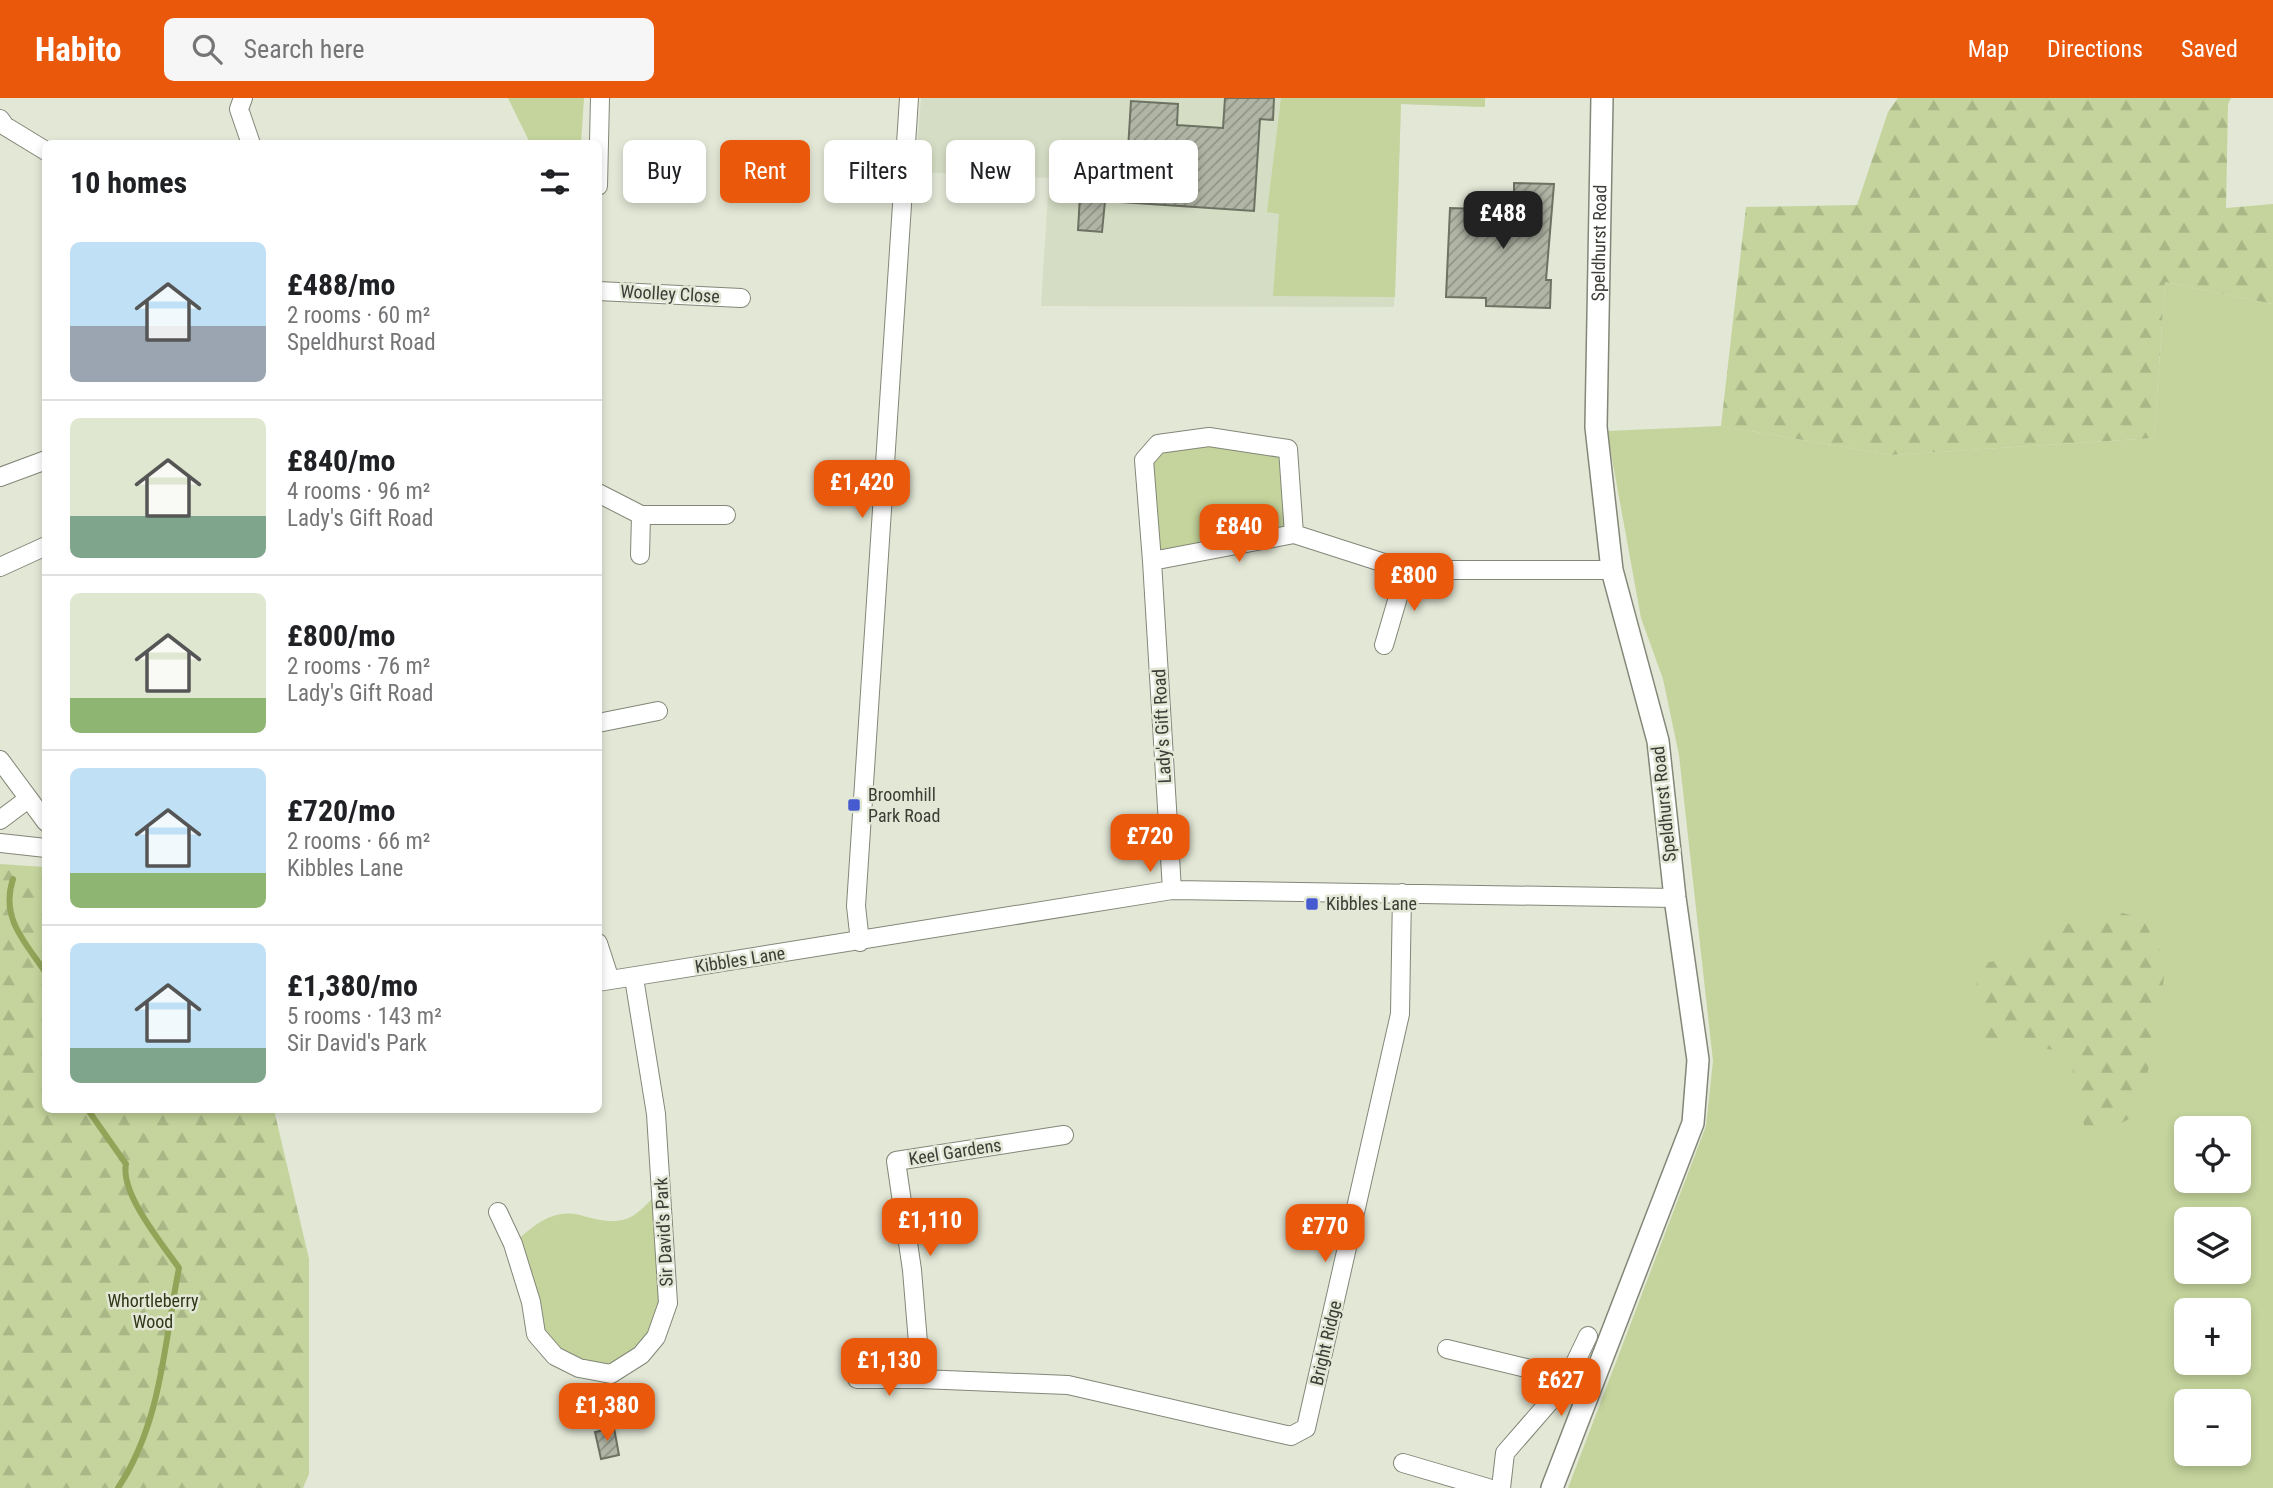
<!DOCTYPE html>
<html lang="en">
<head>
<meta charset="utf-8">
<style>
  :root { --surface:#fff; --page:#f6f6f6; --text:#202124; --muted:#757577; --line:#e0e0e0; --accent:#ea580c }
  body { margin:0; font-family:"Roboto Condensed",sans-serif; background:var(--page); color:var(--text); height:100vh; display:flex; flex-direction:column; font-size:26px; white-space:nowrap }
  * { box-sizing:border-box; margin:0 }
  p { font-size:23px; color:var(--muted) }
  .icon { flex:none; width:38px; height:38px; fill:none; stroke:currentColor; stroke-width:2; stroke-linecap:round; stroke-linejoin:round }
  .map { position:relative; flex:1; overflow:hidden }
  .drawer { position:absolute; left:42px; top:42px; width:560px; height:973px; display:flex; flex-direction:column; background:var(--surface); border-radius:10px; box-shadow:0 4px 10px #0003 }
  .drawer>* { flex:none }
  .banner { position:absolute; left:623px; top:42px; width:665px; height:63px; display:flex; gap:14px }
  .controls { position:absolute; left:2174px; top:1018px; display:grid; gap:14px }
  .controls a { display:grid; place-items:center; width:77px; height:77px; border-radius:10px; background:var(--surface); box-shadow:0 4px 10px #0003; font-size:35px }
  .price { position:absolute; translate:-50% -60px; padding:0 16px; border-radius:14px; background:var(--accent); color:#fff; font-size:23px; line-height:46px; filter:drop-shadow(0 2px 4px #0008) }
  .price::after { content:''; position:absolute; left:50%; top:42px; width:21px; height:16px; margin-left:-10px; background:inherit; clip-path:polygon(0 0,100% 0,50% 100%) }
  .price.on { background:#222; color:#fff }
  ul { padding:0; list-style:none }
  li { display:flex; align-items:center; gap:21px; height:175px; padding:0 28px }
  li+li { border-top:2px solid var(--line) }
  li span { display:grid; place-items:center; flex:none; width:196px; height:140px; border-radius:10px; color:#555 }
  li>.icon { margin-inline-start:auto }
  span .icon { width:84px; height:84px; fill:#fffc; stroke-width:1 }
  li b { font-size:30px }
  h2 { display:flex; justify-content:space-between; align-items:center; height:84px; padding:0 28px; font-size:30px }
  .chip { padding:0 24px; border-radius:10px; background:var(--surface); box-shadow:0 4px 10px #0003; font-size:24px; line-height:63px }
  .chip.on { background:var(--accent); color:#fff }
  header { display:flex; align-items:center; gap:42px; box-sizing:border-box; height:98px; padding:0 35px; background:var(--accent); color:#fff }
  header strong { font-size:33px }
  nav { display:flex; gap:38px; margin-inline-start:auto; font-size:24px }
  .search { width:490px; height:63px; background:var(--page); display:flex; align-items:center; gap:18px; box-sizing:border-box; padding:0 24px; border-radius:10px; color:var(--muted); font-size:26px }
  .map>svg:first-child { display:block }
  .built { fill:#d6ddc5 }
  .grass { fill:#c4d49c; fill-rule:evenodd }
  .forest { fill:url(#forest-firs) }
  .lines { fill:none; stroke-linecap:round; stroke-linejoin:round }
  .stream { stroke:#91a457; stroke-width:6 }
  .building { fill:url(#building-hatch); stroke:#6e7263; stroke-width:2 }
  .minor-casing { stroke:#828778; stroke-width:20 }
  .tertiary-casing { stroke:#828778; stroke-width:24 }
  .minor { stroke:#fff; stroke-width:18 }
  .tertiary { stroke:#fff; stroke-width:21 }
  .poi-dot { fill:#455bcf; stroke:#e2e7d6; stroke-width:2.5 }
  .labels { text-anchor:middle; stroke-width:5; stroke-linejoin:round; paint-order:stroke }
  .street-label { font-size:18px; fill:#3b3d36; stroke:#e2e7d6 }
  .poi-label { font-size:18px; fill:#3b3d36; stroke:#e2e7d6; text-anchor:start }
  .park-label { font-size:18px; fill:#2f3716; stroke:#e2e7d6 }
</style>
</head>
<body>
<header>
<strong>Habito</strong>
<div class="search"><svg class="icon" aria-label="search" viewBox="0 0 24 24"><circle cx="10" cy="10" r="6"/><path d="M15 15l6 6"/></svg>Search here</div>
<nav><a>Map</a><a>Directions</a><a>Saved</a></nav>
</header>
<div class="map">
<svg width="2273" height="1390" viewBox="0 0 2273 1390">
  <defs>
    <pattern id="forest-firs" width="22" height="20" patternUnits="userSpaceOnUse" patternTransform="scale(1.75)"><rect width="22" height="20" fill="#c4d49c"/><path d="M5 1l3.5 6h-7zM16 11l3.5 6h-7z" fill="#a9b787"/></pattern>
    <pattern id="building-hatch" width="6" height="6" patternUnits="userSpaceOnUse" patternTransform="scale(1.75)"><rect width="6" height="6" fill="#b0b5a5"/><path d="M-1 1l2-2M0 6l6-6M5 7l2-2" fill="none" stroke="#909487"/></pattern>
  </defs>
  <rect width="100%" height="100%" fill="#e2e7d6"/>
  <path class="built" d="M921 0H1485V9L1401 6 1394 209 1041 208 1049 80 915 74Z"/>
  <path class="grass" d="M508 0H584L581 45H530Z
    M1281 0H1485V9L1401 6 1395 199 1273 198 1279 116 1267 114Z
    M2165 184 2273 206V1390H1568L1706 1028 1713 963 1679 657 1663 581 1641 520 1607 333 1721 328 1891 357 2154 340ZM2186 1031H2238V1083H2186ZM2186 1122H2238V1174H2186ZM2186 1213H2238V1265H2186ZM2186 1304H2238V1356H2186Z
    M1158 346 1288 351 1294 436 1152 463 1144 362Z
    M661 1091 668 1205 656 1239 611 1276 579 1270 536 1236 513 1146C533 1128 552 1110 580 1117 594 1121 609 1125 623 1122 639 1118 651 1101 661 1091Z"/>
  <path class="forest" d="M1898 0H2231L2228 6 2226 110 2273 106V206L2165 184 2154 340 1891 357 1721 328 1746 109 1857 107 1888 14Z
    M0 766 45 769 46 1012H274L309 1161V1376L303 1390H0Z
    M2111 812 2142 820 2166 863 2157 936 2137 1017 2087 1042 2069 954 1979 942 1976 866 2032 858 2067 826Z"/>
  <g class="lines">
    <path class="stream" d="M13 781C0 820 25 844 46 875
      M88 1012 126 1066C120 1095 162 1146 179 1170 164 1245 162 1324 118 1390"/>
  </g>
  <path class="building" d="M1225 0H1274L1273 22 1260 21 1254 113 1105 103 1102 134 1078 132 1082 64 1127 67 1131 3 1178 6 1177 27 1223 30Z
    M1514 85 1554 86 1546 182H1551L1550 210 1486 208V200L1446 199 1450 110 1514 112Z
    M614 1330 619 1357 601 1361 595 1334Z"/>
  <g class="lines">
    <g class="minor-casing">
      <path id="minor" d="M243 0 239 11 251 46
        M0 21 5 28 46 53
        M598 88 600 0
        M598 193 741 200
        M0 379 46 362
        M598 395 641 417H726
        M640 457 641 417
        M1152 463 1144 362 1158 346 1209 339 1288 351 1294 436
        M0 469 46 448
        M1384 547 1406 472
        M598 625 658 613
        M0 662 46 724
        M0 722 28 701
        M0 745 46 750
        M1172 792 1152 463 1294 436 1406 472H1612
        M860 844 856 808 909 0
        M598 845 610 882
        M598 884 1172 792 1675 800
        M1064 1037 896 1063 912 1172 921 1281 1068 1287 1291 1338 1306 1330 1400 916 1402 795
        M498 1114 513 1146 531 1204 536 1236 555 1258 579 1270 611 1276 641 1257 656 1239 668 1205 656 1016 634 880
        M1447 1251 1568 1280
        M857 1281H921
        M1403 1365 1488 1390
        M1501 1390 1505 1355 1565 1286 1588 1238"/>
    </g>
    <g class="tertiary-casing">
      <g id="tertiary">
        <path id="s1" d="M1552 1390 1693 1025 1698 962 1675 800 1658 643 1612 472 1596 329 1602 0"/>
      </g>
    </g>
    <use href="#minor" class="minor"/>
    <use href="#tertiary" class="tertiary"/>
  </g>
  <g class="poi-dot">
    <rect x="847" y="700" width="14" height="14" rx="3.5"/>
    <rect x="1305" y="799" width="14" height="14" rx="3.5"/>
  </g>
  <g class="labels">
    <g class="street-label">
      <text dy="6" stroke="none"><textPath href="#s1" startOffset="1281">Speldhurst Road</textPath></text>
      <text transform="translate(670 196) rotate(3)" y="6">Woolley Close</text>
      <text transform="translate(1162 628) rotate(-93)" y="6">Lady's Gift Road</text>
      <text transform="translate(1664 706) rotate(-96)" y="6">Speldhurst Road</text>
      <text transform="translate(740 862) rotate(-9)" y="6">Kibbles Lane</text>
      <text transform="translate(955 1054) rotate(-9)" y="6">Keel Gardens</text>
      <text transform="translate(664 1134) rotate(-93)" y="6">Sir David's Park</text>
      <text transform="translate(1326 1245) rotate(-77)" y="6">Bright Ridge</text>
    </g>
    <g class="poi-label">
      <text x="868" y="703">Broomhill<tspan x="868" dy="21">Park Road</tspan></text>
      <text x="1326" y="812">Kibbles Lane</text>
    </g>
    <g class="park-label">
      <text x="153" y="1209">Whortleberry<tspan x="153" dy="21">Wood</tspan></text>
    </g>
  </g>
</svg>
<div class="controls">
<a><svg class="icon" aria-label="locate" viewBox="0 0 24 24"><circle cx="12" cy="12" r="6"/><path d="M12 2v4M12 18v4M2 12h4M18 12h4"/></svg></a>
<a><svg class="icon" aria-label="layers" viewBox="0 0 24 24"><path d="M12 4l9 5-9 5-9-5zM3 14l9 5 9-5"/></svg></a>
<a>+</a>
<a>−</a>
</div>
<b class="price on" style="left:1503px;top:153px">£488</b>
<b class="price" style="left:862px;top:422px">£1,420</b>
<b class="price" style="left:1239px;top:466px">£840</b>
<b class="price" style="left:1414px;top:515px">£800</b>
<b class="price" style="left:1150px;top:776px">£720</b>
<b class="price" style="left:930px;top:1160px">£1,110</b>
<b class="price" style="left:1325px;top:1166px">£770</b>
<b class="price" style="left:889px;top:1300px">£1,130</b>
<b class="price" style="left:1561px;top:1320px">£627</b>
<b class="price" style="left:607px;top:1345px">£1,380</b>
<div class="banner">
<a class="chip">Buy</a>
<a class="chip on">Rent</a>
<a class="chip">Filters</a>
<a class="chip">New</a>
<a class="chip">Apartment</a>
</div>
<section class="drawer">
<h2>10 homes<svg class="icon" aria-label="filters" viewBox="0 0 24 24"><path d="M4 7h16M4 17h16"/><circle cx="9" cy="7" r="2"/><circle cx="15" cy="17" r="2"/></svg></h2>
<ul>
<li><span style="background:linear-gradient(#bfe0f5 60%,#9aa5b1 0)"><svg class="icon" aria-label="home" viewBox="0 0 24 24"><path d="M3 11l9-7 9 7M6 9v11h12V9"/></svg></span><div><b>£488/mo</b><p>2 rooms · 60 m²</p><p>Speldhurst Road</p></div></li>
<li><span style="background:linear-gradient(#dfe7d0 70%,#7fa58c 0)"><svg class="icon" aria-label="home" viewBox="0 0 24 24"><path d="M3 11l9-7 9 7M6 9v11h12V9"/></svg></span><div><b>£840/mo</b><p>4 rooms · 96 m²</p><p>Lady's Gift Road</p></div></li>
<li><span style="background:linear-gradient(#dfe7d0 75%,#8fb573 0)"><svg class="icon" aria-label="home" viewBox="0 0 24 24"><path d="M3 11l9-7 9 7M6 9v11h12V9"/></svg></span><div><b>£800/mo</b><p>2 rooms · 76 m²</p><p>Lady's Gift Road</p></div></li>
<li><span style="background:linear-gradient(#bfe0f5 75%,#8fb573 0)"><svg class="icon" aria-label="home" viewBox="0 0 24 24"><path d="M3 11l9-7 9 7M6 9v11h12V9"/></svg></span><div><b>£720/mo</b><p>2 rooms · 66 m²</p><p>Kibbles Lane</p></div></li>
<li><span style="background:linear-gradient(#bfe0f5 75%,#7fa58c 0)"><svg class="icon" aria-label="home" viewBox="0 0 24 24"><path d="M3 11l9-7 9 7M6 9v11h12V9"/></svg></span><div><b>£1,380/mo</b><p>5 rooms · 143 m²</p><p>Sir David's Park</p></div></li>
</ul>
</section>
</div>
</body>
</html>
